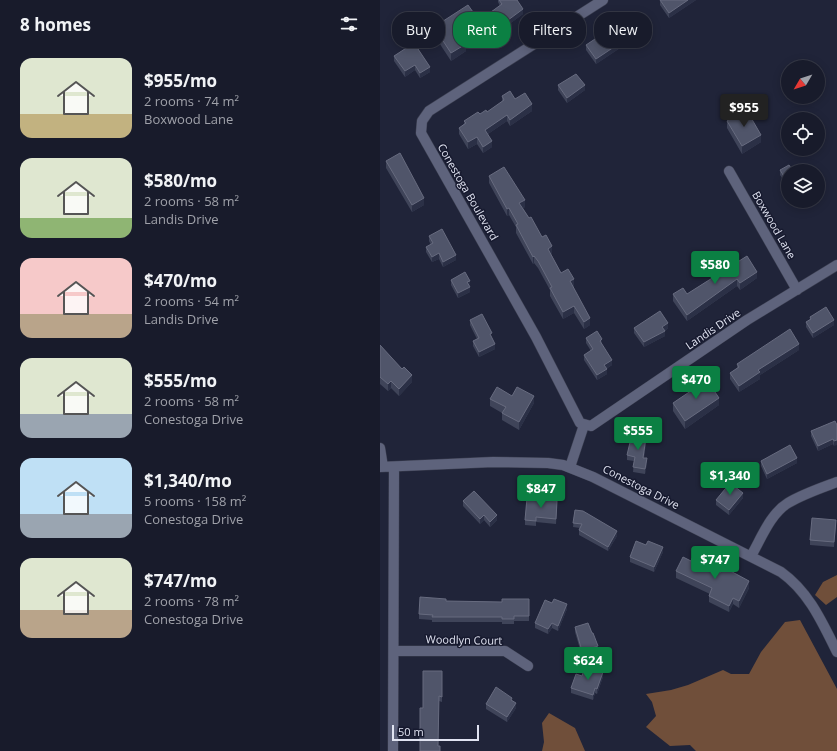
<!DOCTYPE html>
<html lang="en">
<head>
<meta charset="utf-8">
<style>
  :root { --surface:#181b2b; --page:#212433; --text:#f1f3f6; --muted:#9fa1a9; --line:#363947; --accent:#0b8043 }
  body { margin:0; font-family:"Open Sans",sans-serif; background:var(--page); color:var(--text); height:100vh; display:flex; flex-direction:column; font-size:15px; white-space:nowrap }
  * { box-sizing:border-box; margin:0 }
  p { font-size:13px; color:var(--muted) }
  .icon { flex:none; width:22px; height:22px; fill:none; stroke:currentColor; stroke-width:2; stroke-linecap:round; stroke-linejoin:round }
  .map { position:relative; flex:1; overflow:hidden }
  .sheet { display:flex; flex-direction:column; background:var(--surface); width:380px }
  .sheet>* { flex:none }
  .banner { position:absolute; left:12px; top:12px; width:380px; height:36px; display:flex; gap:8px }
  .needle { width:26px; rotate:231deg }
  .tools { position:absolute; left:401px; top:60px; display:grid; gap:8px }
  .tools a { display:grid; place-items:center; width:44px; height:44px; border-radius:50%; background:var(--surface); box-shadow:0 2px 10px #0003,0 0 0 1px var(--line); font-size:20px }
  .scale { position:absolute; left:12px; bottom:10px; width:87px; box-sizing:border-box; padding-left:4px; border:2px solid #e0e3f1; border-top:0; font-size:11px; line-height:14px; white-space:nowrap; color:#e0e3f1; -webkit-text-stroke:3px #171a2f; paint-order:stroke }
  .price { position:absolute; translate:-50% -34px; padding:0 9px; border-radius:4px; background:var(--accent); color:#fff; font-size:13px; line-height:26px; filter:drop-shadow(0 1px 2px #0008) }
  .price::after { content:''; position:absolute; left:50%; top:24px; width:12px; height:9px; margin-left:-6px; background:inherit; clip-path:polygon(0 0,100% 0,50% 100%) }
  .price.selected { background:#222; color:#fff }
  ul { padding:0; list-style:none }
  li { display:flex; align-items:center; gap:12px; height:100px; padding:0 20px }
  li span { display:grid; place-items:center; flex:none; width:112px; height:80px; border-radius:12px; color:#555 }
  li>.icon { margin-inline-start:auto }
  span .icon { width:48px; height:48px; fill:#fffc; stroke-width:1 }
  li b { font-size:17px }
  h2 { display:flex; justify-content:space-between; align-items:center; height:48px; padding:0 20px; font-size:17px }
  .chip { padding:0 14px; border-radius:16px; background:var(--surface); box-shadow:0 2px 10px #0003,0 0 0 1px var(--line); font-size:14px; line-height:36px }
  .chip.selected { background:var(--accent); color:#fff }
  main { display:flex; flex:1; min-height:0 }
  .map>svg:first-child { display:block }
  .forest { fill:#704f3a }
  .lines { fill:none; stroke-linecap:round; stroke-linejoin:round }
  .street-casing { stroke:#3d4052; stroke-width:11 }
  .street { stroke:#5e637c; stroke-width:10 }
  .wall { fill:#3f4459 }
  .shaded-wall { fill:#2b3046 }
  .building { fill:#50556a; stroke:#676b7f }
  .labels { text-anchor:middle; stroke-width:3; stroke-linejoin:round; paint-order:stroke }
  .street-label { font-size:11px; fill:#e0e3f1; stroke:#171a2f }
</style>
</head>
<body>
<main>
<section class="sheet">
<h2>8 homes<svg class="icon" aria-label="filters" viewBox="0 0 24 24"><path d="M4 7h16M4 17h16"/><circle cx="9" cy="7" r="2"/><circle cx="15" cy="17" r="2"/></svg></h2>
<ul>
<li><span style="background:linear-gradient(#dfe7d0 70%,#c2b280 0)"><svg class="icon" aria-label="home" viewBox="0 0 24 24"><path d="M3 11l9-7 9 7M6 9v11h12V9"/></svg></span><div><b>$955/mo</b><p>2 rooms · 74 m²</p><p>Boxwood Lane</p></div></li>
<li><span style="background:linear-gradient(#dfe7d0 75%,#8fb573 0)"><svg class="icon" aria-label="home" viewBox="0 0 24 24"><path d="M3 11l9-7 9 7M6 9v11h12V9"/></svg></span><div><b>$580/mo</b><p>2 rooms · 58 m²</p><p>Landis Drive</p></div></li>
<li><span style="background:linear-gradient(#f6c9c9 70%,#b9a48a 0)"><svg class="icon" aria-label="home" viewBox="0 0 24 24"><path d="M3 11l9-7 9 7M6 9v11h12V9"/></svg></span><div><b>$470/mo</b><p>2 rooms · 54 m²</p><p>Landis Drive</p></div></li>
<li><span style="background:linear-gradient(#dfe7d0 70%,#9aa5b1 0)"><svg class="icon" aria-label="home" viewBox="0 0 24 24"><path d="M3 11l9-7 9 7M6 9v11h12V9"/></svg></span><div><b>$555/mo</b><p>2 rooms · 58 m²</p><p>Conestoga Drive</p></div></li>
<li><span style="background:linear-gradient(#bfe0f5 70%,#9aa5b1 0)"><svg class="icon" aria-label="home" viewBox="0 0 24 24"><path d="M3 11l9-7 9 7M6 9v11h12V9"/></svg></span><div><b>$1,340/mo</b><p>5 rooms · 158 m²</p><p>Conestoga Drive</p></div></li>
<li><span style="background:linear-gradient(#dfe7d0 65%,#b9a48a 0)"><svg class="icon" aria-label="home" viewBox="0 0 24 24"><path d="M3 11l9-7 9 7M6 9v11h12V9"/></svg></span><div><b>$747/mo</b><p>2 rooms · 78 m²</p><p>Conestoga Drive</p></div></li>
</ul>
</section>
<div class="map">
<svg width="457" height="751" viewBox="0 0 457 751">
  <rect width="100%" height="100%" fill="#202439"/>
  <path class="forest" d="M457 575V597L446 605 435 595 443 582Z
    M420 620 457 689V751H316L310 745 290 746 266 727 276 716 272 702 266 694 291 690 308 685 343 670 351 674H369L381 652 405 622Z
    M169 713 195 728 205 751H162L164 742 162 723Z"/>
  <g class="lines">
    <g class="street-casing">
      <path id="street" d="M223 0 49 111 42 121 41 133 156 337 200 423 211 426 367 320 457 265
        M349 171 417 290
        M0 448 3 467
        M0 467 113 462 168 463 183 465 213 477 401 572C429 592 442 622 457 652
        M190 467 204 425
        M371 556C381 539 390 514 408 503 423 494 441 488 457 482
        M15 651H125L148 666
        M13 751 14 467"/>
    </g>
    <use href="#street" class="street"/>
  </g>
  <path class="wall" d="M118 0H137L143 14 120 31 111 17V12L120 6 118 2Z
    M280 0H316L289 18 280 5Z
    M98 26 81 37 86 51 71 61 54 35V27Z
    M206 45 240 48 216 64 206 50Z
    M14 56 50 72 40 78 35 70 25 77 14 61Z
    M178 85 205 90 187 103 178 90Z
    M122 96 135 99 152 111 130 126 127 121 108 134 112 147 103 153 97 144 88 149 79 134V128L84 124V121L100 114 107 112 122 102Z
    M347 121 381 142 362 154 347 128Z
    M6 161 44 205 32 212 6 168Z
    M400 170 408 171V195L406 191V186L407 185 400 175Z
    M109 176 145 207 143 208 149 218 162 237 172 254H171L181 273 194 286 193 287 210 325 204 329 194 313 183 319 170 296V290L158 268 154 263 153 264 136 233V227L129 215 127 216 109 183Z
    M49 236 76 260 63 267 59 259 52 262 46 252V247L51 245 49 241Z
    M367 256 377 278 360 290 357 286 307 321 293 301V294H307Z
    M71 280 90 286H89L90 292 78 298 71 285Z
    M430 317 454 325 433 338 426 327V322L430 320Z
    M90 320 112 338 115 349 99 357 93 346V341L97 339 90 325Z
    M254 328H288L285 331V336L264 347 254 333Z
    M206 338 222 344V345L232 365 226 369 227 374 217 380 204 360V355L211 351 206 343Z
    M0 345 32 382 19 396 11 388 8 391 0 384Z
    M419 350 380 375V379L359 392 350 379V373L357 368V364Z
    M132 396 154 403 139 430 122 420V413L110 406V399Z
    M293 403 339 405 305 429 293 411Z
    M455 421 454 446 453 444 438 451 431 436V431Z
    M266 442 264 458 267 463 265 474 253 472 254 461 247 460V455Z
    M381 461 417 463 387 479 381 466Z
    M363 498 349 515 336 505V500Z
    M83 501 117 520 110 527 104 520 100 524 83 506Z
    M177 506 176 524 156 522V526L145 525V520Z
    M195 510 237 536 228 551 199 535V530L200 528 193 527Z
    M456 525 454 547 430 545V540Z
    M283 552 274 572 250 562V557Z
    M296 571 369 588 359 608 353 604 349 612 329 602V596L330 594 296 578Z
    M149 599V621H134V624H122V622H52V620L39 619V614L66 601 122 602Z
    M172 603 187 609 178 631 172 628 168 634 155 628V623Z
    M195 627 218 651 202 656 195 632Z
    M62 671V702L59 701 58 746 43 708Z
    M202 676 223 677 217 694 215 693 213 700 191 693V688Z
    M132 700 136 708 127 722 106 709V704Z"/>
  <path class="shaded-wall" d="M308 0H316L289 18V13Z
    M143 9V14L120 31V26Z
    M98 19V26L78 40V32Z
    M240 43V48L216 64V59Z
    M86 44V51L71 61V53Z
    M35 65V70L25 77V71Z
    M50 67V72L40 78V73Z
    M205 85V90L187 103V98Z
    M152 104V111L130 126V120Z
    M127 115V121L105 136V130Z
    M381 135V142L362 154V146Z
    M97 137V144L88 149V142Z
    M112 141V147L103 153V147Z
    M44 198V205L32 212V205Z
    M145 200V207L139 210V203Z
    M414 201H420L414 205Z
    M129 208V215L127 216V209Z
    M172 246V254L168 256V249Z
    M59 253V259L52 262V257Z
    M76 255V260L63 267V262Z
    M154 256V263L153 264V257Z
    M377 272V278L360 290V283Z
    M194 279V286L190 288V281Z
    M357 279V286L307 321V315Z
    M90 281V286L87 288V282Z
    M90 287V292L78 298V293Z
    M194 306V313L183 319V312Z
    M210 318V325L204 329V322Z
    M454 320V325L433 338V333Z
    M288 323V328L285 331V336L264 347V342Z
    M222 339V344L220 346V341Z
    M115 344V349L99 357V352Z
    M419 344V350L380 375V379L359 392V386L378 370Z
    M232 360V365L224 370V365Z
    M227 369V374L217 380V375Z
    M32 375V382L19 396V389Z
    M11 381V388L8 391V384Z
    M154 396V403L139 430V422Z
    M339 398V405L305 429V421Z
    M266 437V442L263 463V458Z
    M453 439V444L438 451V446Z
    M457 440V445L454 446V441Z
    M267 458V463L265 474V469Z
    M417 458V463L387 479V474Z
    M363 493V498L349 515V510Z
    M104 515V520L100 524V519Z
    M117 515V520L110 527V522Z
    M237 531V536L228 551V547Z
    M283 547V552L274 572V567Z
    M369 581V588L359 608V601Z
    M353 598V604L349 612V606Z
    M187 604V609L178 631V626Z
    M172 623V628L168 634V629Z
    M218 646V651L202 656V651Z
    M223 672V677L217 694V689Z
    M215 688V693L213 700V695Z
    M136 703V708L127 722V717Z"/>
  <path class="building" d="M119 0H137L143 9 120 26 111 12 122 4Z
    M280 0H308L289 13Z
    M88 5 98 19 78 32 86 44 71 53 54 27Z
    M230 29 240 43 216 59 206 45Z
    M34 43 50 67 40 73 35 65 25 71 14 56Z
    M196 74 205 85 187 98 178 85Z
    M130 91 135 99 145 93 152 104 130 120 127 115 105 130 112 141 103 147 97 137 88 142 79 128 86 123 84 121 98 112 100 114 106 110 107 112 124 100 122 96Z
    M366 109 381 135 362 146 347 121Z
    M20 153 44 198 32 205 6 161Z
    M409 165 413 171H408V183L400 170Z
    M124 167 145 200 139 203 149 218 151 217 162 237 166 235 172 246 168 249 181 273 188 269 194 279 190 281 210 318 204 322 194 306 183 312 170 288 172 287 158 261 154 256 153 257 136 225 138 224 129 208 127 209 109 176Z
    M425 168 427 171H419Z
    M408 184V190L406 186Z
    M62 229 76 255 63 262 59 253 52 257 46 247 53 243 49 236Z
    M367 256 377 272 360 283 357 279 307 315 293 294 303 288 307 294Z
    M85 272 90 281 87 282 90 287 78 293 71 280Z
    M446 307 454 320 433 333 426 322 431 319 430 317Z
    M280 311 288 323 282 327 285 331 264 342 254 328Z
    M102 314 112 333 110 334 115 344 99 352 93 341 99 338 90 320Z
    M410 329 419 344 378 370 380 372 359 386 350 373 359 367 357 364Z
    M217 331 222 339 220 341 232 360 224 365 227 369 217 375 204 355 213 349 206 338Z
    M0 345 22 369 24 367 32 375 19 389 11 381 8 384 0 377Z
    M327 380 339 398 305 421 293 403Z
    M117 387 132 396 137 387 154 396 139 422 122 413 126 407 110 399Z
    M455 421 457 425V440L454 441 453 439 438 446 431 431Z
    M252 434 266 437 263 458H267L265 469 253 467 255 457 247 455Z
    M410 445 417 458 387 474 381 461Z
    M350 483 363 493 349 510 336 500Z
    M94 491 117 515 110 522 104 515 100 519 83 501Z
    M147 498 177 501 176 519 156 517V521L145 520Z
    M195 510 203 511 237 531 228 547 199 530 202 524 193 523Z
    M432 518 456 520 454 542 430 540Z
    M256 541 266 545 268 541 283 547 274 567 250 557Z
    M303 557 311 561 312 558 340 573 343 567 369 581 359 601 353 598 349 606 329 596 332 588 296 571Z
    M40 597 66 599V601L122 602V599H149V616H134V619H122V617H52L53 615 39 614Z
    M174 599 187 604 178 626 172 623 168 629 155 623 165 600 172 603Z
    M208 623 212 633H213L218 646 202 651 195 627Z
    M205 666 223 672 217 689 215 688 213 695 191 688 196 674 202 676Z
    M43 671H62V697L59 696 58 746H60V751H40V708H43Z
    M116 687 132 698 131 700 136 703 127 717 106 704Z"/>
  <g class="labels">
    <g class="street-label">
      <text transform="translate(88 192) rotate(60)" y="4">Conestoga Boulevard</text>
      <text transform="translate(394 225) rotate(60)" y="4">Boxwood Lane</text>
      <text transform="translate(333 329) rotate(-34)" y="4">Landis Drive</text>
      <text transform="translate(261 487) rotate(27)" y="4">Conestoga Drive</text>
      <text transform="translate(84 640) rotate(1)" y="4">Woodlyn Court</text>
    </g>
  </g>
</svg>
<div class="tools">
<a><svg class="needle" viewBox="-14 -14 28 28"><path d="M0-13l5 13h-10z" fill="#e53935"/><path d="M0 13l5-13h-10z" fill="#9fa1a9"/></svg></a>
<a><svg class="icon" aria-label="locate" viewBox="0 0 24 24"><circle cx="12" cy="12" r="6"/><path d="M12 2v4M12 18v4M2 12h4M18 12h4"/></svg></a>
<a><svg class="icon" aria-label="layers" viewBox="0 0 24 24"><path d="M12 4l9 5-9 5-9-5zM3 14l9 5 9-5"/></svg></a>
</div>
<div class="scale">50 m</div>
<b class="price selected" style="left:364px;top:128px">$955</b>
<b class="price" style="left:335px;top:285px">$580</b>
<b class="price" style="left:316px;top:400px">$470</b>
<b class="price" style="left:258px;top:451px">$555</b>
<b class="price" style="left:350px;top:496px">$1,340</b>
<b class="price" style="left:161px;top:509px">$847</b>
<b class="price" style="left:335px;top:580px">$747</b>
<b class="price" style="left:208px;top:681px">$624</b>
<div class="banner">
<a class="chip">Buy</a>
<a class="chip selected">Rent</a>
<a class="chip">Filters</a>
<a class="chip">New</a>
</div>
</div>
</main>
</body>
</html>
